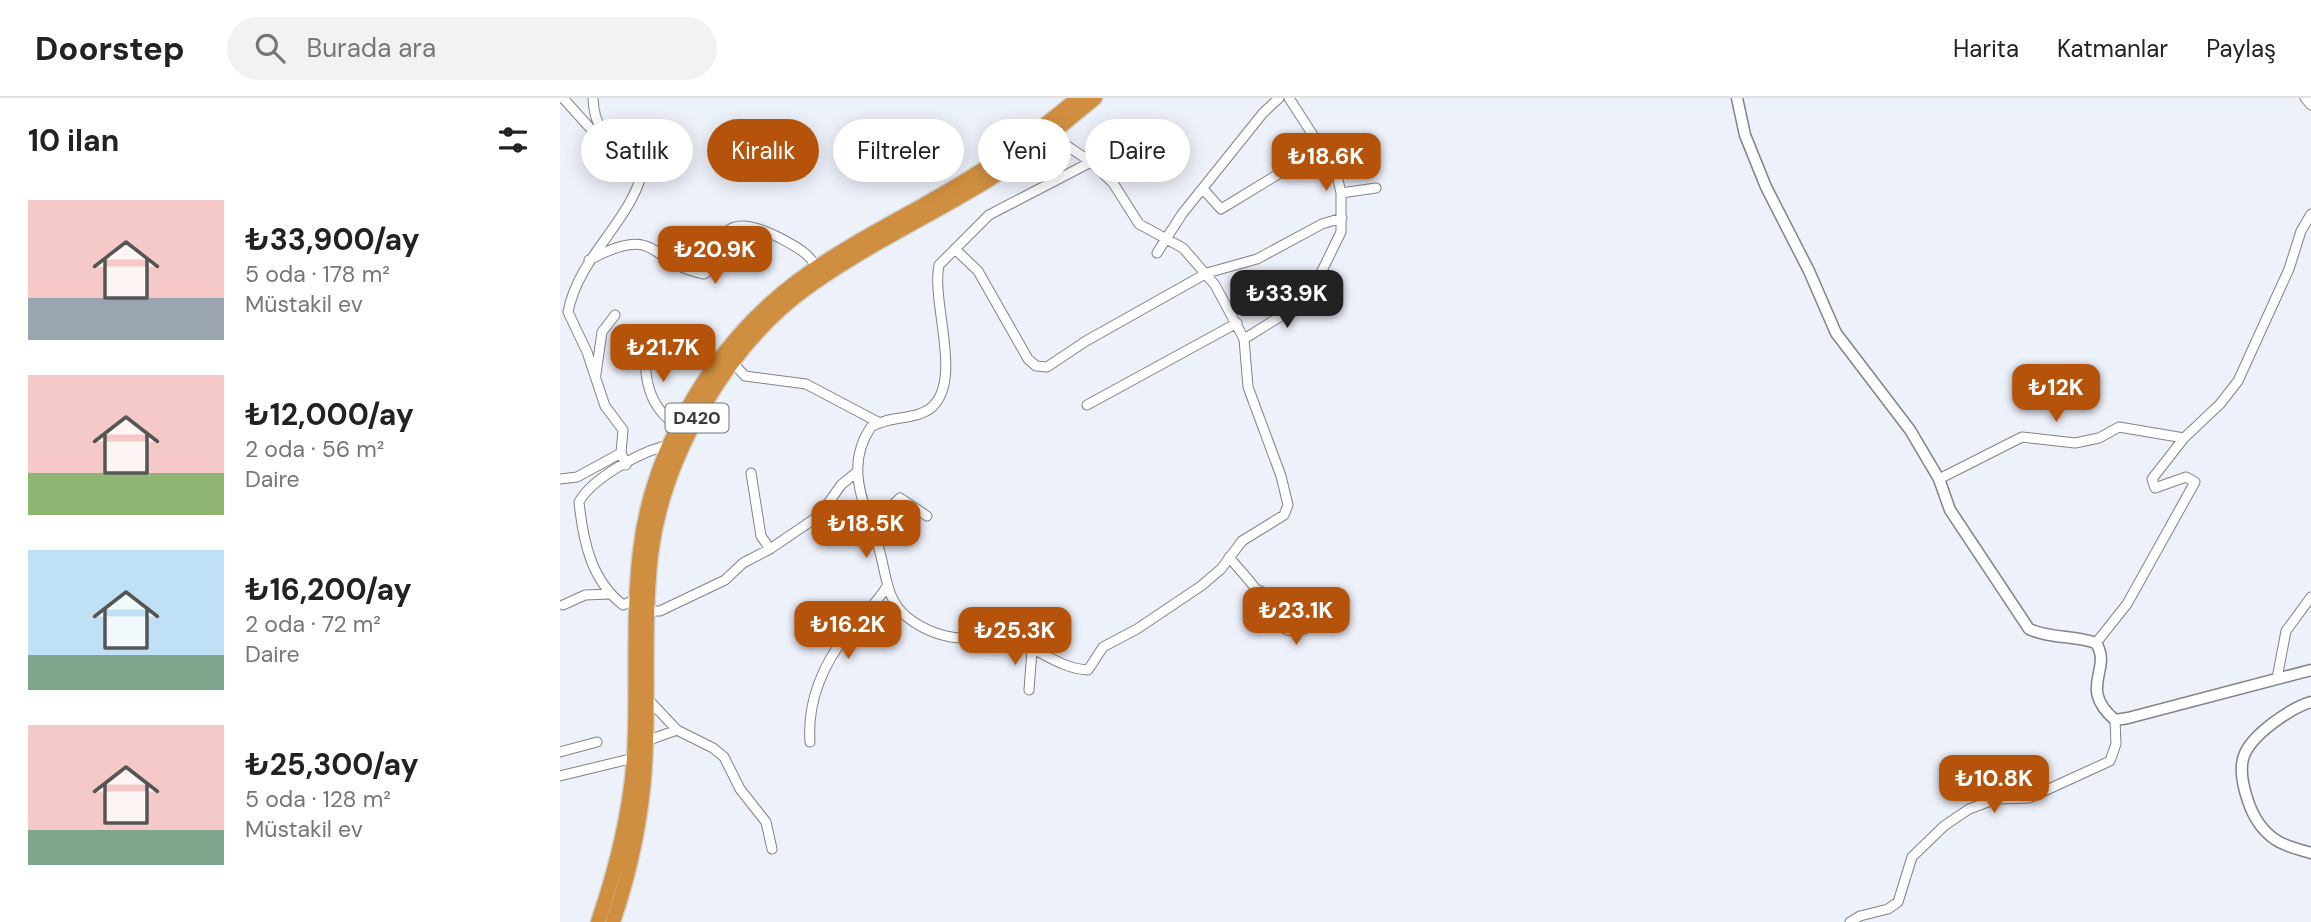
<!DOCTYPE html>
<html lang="tr">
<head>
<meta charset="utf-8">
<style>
  :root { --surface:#fff; --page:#f2f2f2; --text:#222; --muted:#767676; --line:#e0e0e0; --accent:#b45309 }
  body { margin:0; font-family:"DM Sans",sans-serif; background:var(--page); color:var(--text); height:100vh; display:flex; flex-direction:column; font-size:26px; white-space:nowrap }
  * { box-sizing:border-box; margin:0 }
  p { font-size:23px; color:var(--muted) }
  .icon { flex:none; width:38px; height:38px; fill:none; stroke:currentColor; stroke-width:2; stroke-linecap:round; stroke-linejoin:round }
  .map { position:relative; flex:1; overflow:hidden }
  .panel { display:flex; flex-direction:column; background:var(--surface); width:560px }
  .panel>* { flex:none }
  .top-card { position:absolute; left:21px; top:21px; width:665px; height:63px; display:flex; gap:14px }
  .price { position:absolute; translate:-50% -60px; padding:0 16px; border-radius:14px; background:var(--accent); color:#fff; font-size:23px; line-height:46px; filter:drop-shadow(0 2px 4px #0008) }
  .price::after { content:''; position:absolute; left:50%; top:42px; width:21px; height:16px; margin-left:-10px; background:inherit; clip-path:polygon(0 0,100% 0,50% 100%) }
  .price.active { background:#222; color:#fff }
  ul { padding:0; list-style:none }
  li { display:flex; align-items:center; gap:21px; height:175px; padding:0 28px }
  li span { display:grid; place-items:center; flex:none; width:196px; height:140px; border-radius:0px; color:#555 }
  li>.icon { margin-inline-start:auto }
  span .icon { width:84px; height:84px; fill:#fffc; stroke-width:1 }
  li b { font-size:30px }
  h2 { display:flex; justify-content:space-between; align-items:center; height:84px; padding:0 28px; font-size:30px }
  .pill { padding:0 24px; border-radius:32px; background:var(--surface); box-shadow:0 4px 18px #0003; font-size:24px; line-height:63px }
  .pill.active { background:var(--accent); color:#fff }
  header { display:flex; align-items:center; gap:42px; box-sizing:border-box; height:98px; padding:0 35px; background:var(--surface); border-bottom:2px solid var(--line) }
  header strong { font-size:33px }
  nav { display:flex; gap:38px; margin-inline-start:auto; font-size:24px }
  .search { width:490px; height:63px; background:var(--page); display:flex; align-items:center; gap:18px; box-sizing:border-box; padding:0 24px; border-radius:38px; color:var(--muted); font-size:26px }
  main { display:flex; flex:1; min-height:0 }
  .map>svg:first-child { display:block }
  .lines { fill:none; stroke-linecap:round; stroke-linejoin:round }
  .minor-casing { stroke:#7f838a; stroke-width:11 }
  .tertiary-casing { stroke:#7f838a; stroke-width:13 }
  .trunk-casing { stroke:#cfd0d0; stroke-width:17 }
  .minor { stroke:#fff; stroke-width:9 }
  .tertiary { stroke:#fff; stroke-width:10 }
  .trunk { stroke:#d08f40; stroke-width:14 }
  .labels { text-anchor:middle; stroke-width:7; stroke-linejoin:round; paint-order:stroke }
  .shield { fill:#fefefe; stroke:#737577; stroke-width:2 }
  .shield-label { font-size:18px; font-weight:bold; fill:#383a3d }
</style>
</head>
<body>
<header>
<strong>Doorstep</strong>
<div class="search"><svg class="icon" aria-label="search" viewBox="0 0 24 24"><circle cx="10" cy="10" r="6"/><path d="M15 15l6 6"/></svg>Burada ara</div>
<nav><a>Harita</a><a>Katmanlar</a><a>Paylaş</a></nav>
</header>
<main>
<section class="panel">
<h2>10 ilan<svg class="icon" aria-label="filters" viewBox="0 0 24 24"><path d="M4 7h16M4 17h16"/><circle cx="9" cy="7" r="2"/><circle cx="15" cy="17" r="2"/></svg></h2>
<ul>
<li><span style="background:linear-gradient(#f6c9c9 70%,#9aa5b1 0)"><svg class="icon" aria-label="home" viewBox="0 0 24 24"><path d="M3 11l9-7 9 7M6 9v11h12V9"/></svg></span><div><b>₺33,900/ay</b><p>5 oda · 178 m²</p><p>Müstakil ev</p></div></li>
<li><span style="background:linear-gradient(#f6c9c9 70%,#8fb573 0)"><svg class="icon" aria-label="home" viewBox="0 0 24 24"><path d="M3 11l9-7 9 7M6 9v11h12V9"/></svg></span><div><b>₺12,000/ay</b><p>2 oda · 56 m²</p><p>Daire</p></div></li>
<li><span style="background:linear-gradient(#bfe0f5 75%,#7fa58c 0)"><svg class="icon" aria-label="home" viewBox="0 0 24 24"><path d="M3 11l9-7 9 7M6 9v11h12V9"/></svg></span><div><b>₺16,200/ay</b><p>2 oda · 72 m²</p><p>Daire</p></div></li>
<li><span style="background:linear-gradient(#f6c9c9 75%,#7fa58c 0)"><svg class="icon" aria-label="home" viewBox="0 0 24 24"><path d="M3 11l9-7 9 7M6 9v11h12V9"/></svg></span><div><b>₺25,300/ay</b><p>5 oda · 128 m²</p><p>Müstakil ev</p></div></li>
</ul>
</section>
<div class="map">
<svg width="1751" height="824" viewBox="0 0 1751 824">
  <rect width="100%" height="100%" fill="#edf1fa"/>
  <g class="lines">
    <g class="minor-casing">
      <path id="minor" d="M3 0 39 40 52 44
        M33 0C35 53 70 33 85 61 77 121 19 155 8 214L27 254 45 308 63 332 61 355 66 367
        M1745 0 1751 7
        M491 37 531 64 553 85 579 126 623 150 655 187 684 241 688 289 721 378 728 407 724 417 682 443 661 471 641 488 577 531 543 549 528 572C497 570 478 549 449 541 435 536 422 539 407 540 386 541 363 532 347 519 326 503 326 474 319 451 306 410 283 370 311 329 329 317 356 323 372 309 403 281 371 205 379 167L429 117 531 64
        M643 91 661 111 761 50
        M781 95 816 90
        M396 152 418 173 468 261 476 268 487 269 526 243 647 175 697 161 762 126 782 120
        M597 155 622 116 703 15 719 0
        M29 162C101 124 86 165 144 176L153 170C159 121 181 120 220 140 235 148 249 155 257 170
        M684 241 755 197 758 181 781 134V95L776 73 729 0
        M85 245C84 279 87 309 119 329
        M173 265 185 278 246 286 318 324
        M36 276 42 234 55 217
        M527 307 677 225
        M191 375 201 438 210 451 260 417 281 387 298 373
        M0 381 17 379 61 355
        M1379 381 1462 339 1515 345 1539 340 1559 329 1624 340
        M309 429 340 400 367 418
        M669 459C677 469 687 479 695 490 709 509 715 541 744 531L747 522 742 512 696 491
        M76 501 63 507C31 482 23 443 19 404 32 380 83 352 110 347
        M3 507 25 497 49 496
        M85 513H100L165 482 183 465 210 451
        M1536 545 1567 506 1635 384 1626 379 1595 390 1592 381 1624 340 1660 306 1678 283 1729 171 1741 133 1751 116
        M1717 580 1726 533 1751 499
        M469 592 472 552
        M86 599 117 632
        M86 643 117 632 153 650 164 659 180 691 206 724 212 751
        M250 644C247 604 263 565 289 534 301 520 317 505 327 488
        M0 654 37 644
        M0 678 74 660
        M1290 824 1300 818 1328 811 1338 804 1352 759 1384 728 1409 711 1436 701 1469 700 1550 663 1556 646 1555 622"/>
    </g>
    <g class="tertiary-casing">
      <path id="tertiary" d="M1177 0 1185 37 1206 89 1249 173 1276 235 1350 332 1379 381 1390 412 1469 531C1491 541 1514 537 1536 545 1553 572 1517 589 1555 622L1568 620 1751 572
        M1751 604C1737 608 1725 616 1713 625 1681 649 1675 665 1688 703 1693 718 1702 733 1716 742 1726 749 1739 751 1751 755"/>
    </g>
    <g class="trunk-casing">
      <path id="trunk" d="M38 824C56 771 70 716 74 659 78 591 72 521 80 453 92 349 155 244 239 182 297 139 365 110 425 70 457 49 488 25 518 0
        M53 824C73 766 85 704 86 642 88 580 84 519 91 457 103 359 167 247 248 189 305 148 370 118 430 81 467 57 501 28 535 0"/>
    </g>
    <use href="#minor" class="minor"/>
    <use href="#tertiary" class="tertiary"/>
    <use href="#trunk" class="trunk"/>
  </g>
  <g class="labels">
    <rect class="shield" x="105.5" y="305.5" width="63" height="29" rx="5"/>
    <g class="shield-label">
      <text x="137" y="326">D420</text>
    </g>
  </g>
</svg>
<b class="price" style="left:766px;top:95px">₺18.6K</b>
<b class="price" style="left:155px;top:188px">₺20.9K</b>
<b class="price active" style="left:727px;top:232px">₺33.9K</b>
<b class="price" style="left:103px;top:286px">₺21.7K</b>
<b class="price" style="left:1496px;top:326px">₺12K</b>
<b class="price" style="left:306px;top:462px">₺18.5K</b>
<b class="price" style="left:736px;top:549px">₺23.1K</b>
<b class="price" style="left:288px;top:563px">₺16.2K</b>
<b class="price" style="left:455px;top:569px">₺25.3K</b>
<b class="price" style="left:1434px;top:717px">₺10.8K</b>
<div class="top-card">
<a class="pill">Satılık</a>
<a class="pill active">Kiralık</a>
<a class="pill">Filtreler</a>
<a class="pill">Yeni</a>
<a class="pill">Daire</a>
</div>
</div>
</main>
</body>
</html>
